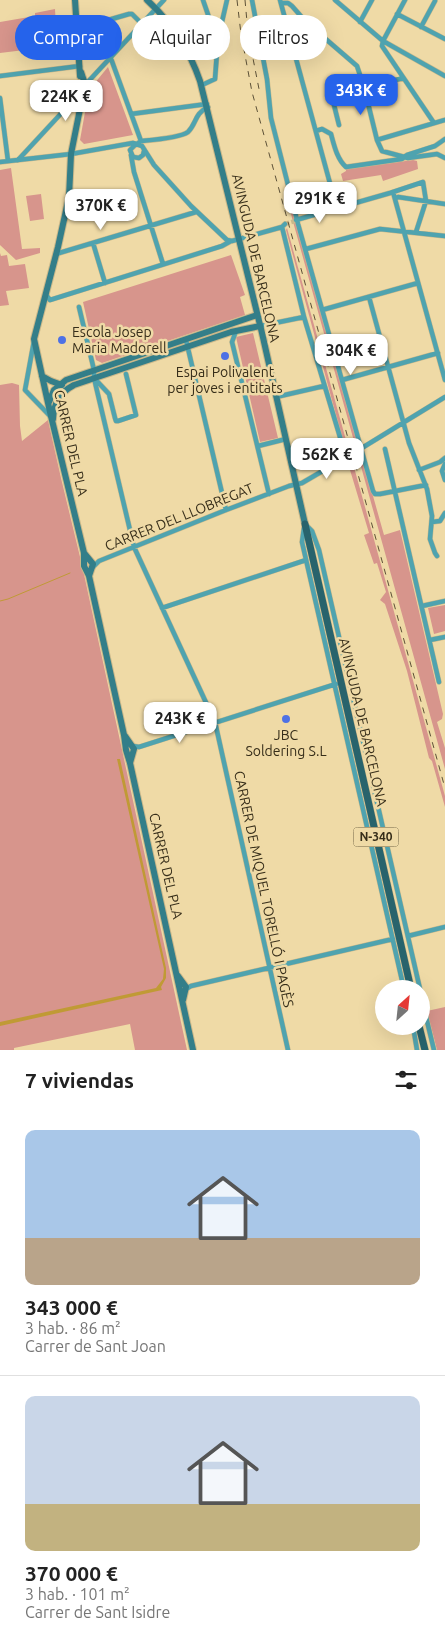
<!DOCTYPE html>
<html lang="es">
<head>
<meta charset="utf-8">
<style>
  :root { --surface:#fff; --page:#f6f6f6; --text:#222; --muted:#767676; --line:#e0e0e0; --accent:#2563eb }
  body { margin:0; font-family:Ubuntu,sans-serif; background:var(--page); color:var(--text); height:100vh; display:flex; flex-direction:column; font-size:19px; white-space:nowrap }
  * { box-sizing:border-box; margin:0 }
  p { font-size:16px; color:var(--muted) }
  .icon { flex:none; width:28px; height:28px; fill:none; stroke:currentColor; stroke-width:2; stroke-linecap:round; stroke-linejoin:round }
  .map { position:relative; height:1050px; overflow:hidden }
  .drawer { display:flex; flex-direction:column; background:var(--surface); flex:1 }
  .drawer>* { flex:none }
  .top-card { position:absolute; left:15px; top:15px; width:415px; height:45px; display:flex; gap:10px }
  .needle { width:32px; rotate:27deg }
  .controls { position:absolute; left:375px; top:980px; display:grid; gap:10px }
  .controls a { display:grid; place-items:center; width:55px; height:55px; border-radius:50%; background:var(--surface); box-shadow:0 5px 20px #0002; font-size:25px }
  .price { position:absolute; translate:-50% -42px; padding:0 11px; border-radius:10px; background:#fff; color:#222; font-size:16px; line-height:32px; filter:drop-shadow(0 1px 2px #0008) }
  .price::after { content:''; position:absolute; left:50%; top:30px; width:15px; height:11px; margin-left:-8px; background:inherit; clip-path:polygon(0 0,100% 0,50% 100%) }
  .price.current { background:var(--accent); color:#fff }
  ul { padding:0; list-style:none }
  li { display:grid; align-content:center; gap:10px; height:265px; padding:0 25px }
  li+li { border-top:1px solid var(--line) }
  li span { display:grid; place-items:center; height:155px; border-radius:10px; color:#555 }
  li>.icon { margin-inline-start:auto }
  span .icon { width:90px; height:90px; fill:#fffc; stroke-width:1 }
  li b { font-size:21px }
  h2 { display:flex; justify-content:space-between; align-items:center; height:60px; padding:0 25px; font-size:21px }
  .chip { padding:0 18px; border-radius:22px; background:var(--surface); box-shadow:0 5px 20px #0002; font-size:18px; line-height:45px }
  .chip.current { background:var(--accent); color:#fff }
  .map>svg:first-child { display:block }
  .green { fill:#d7958c }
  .water { fill:#c09a35 }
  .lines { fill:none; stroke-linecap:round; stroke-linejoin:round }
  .stream { stroke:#c09a35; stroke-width:1 }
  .street-tunnel { stroke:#cab88a; stroke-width:4.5; stroke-dasharray:4.5 2; stroke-linecap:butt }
  .street-casing { stroke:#cab88a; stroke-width:5.5 }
  .secondary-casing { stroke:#cab88a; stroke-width:8 }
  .primary-casing { stroke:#cab88a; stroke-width:8 }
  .street { stroke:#4fa3af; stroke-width:4.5 }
  .secondary { stroke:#337e89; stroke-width:6 }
  .primary { stroke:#28636c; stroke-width:7 }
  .rail { stroke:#5d5137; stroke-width:1; stroke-dasharray:6 6; stroke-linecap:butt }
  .poi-dot { fill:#4e71e5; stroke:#efdaa6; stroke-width:2 }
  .labels { text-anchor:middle; stroke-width:5; stroke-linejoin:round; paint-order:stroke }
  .shield { fill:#efdaa6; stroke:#6e6244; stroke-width:1 }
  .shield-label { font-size:12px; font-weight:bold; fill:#372e1a }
  .street-label { font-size:14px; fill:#372e1a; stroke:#efdaa6 }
  .poi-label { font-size:14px; fill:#372e1a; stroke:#efdaa6 }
</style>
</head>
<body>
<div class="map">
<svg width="445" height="1050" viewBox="0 0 445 1050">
  <rect width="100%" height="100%" fill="#efdaa6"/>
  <path class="green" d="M55 9 57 46 0 53V22L35 16V13Z
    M108 67 133 135 84 144 80 140 89 90Z
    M413 160 417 161 418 169 383 181 381 175 343 181 341 174 346 171V169Z
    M11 168 22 249 40 248V253L16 260 0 245V170Z
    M284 180 384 535 400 530 443 714 442 719 437 722 445 748V769L292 218Z
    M41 194 44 219 30 221 26 196Z
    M287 228 346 440 343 441 286 230Z
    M0 253 1 256 7 255 9 266 25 264 29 288 6 291 9 305 0 306Z
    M231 255 245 295 240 297 245 315 102 363 96 360 83 302Z
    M253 333 278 438 260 442 236 337Z
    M12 383 19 385 20 426 22 441 48 420 61 478 82 565 187 1050H135L130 1024 14 1048V1050H0V385Z
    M347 460H352L445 796V807L432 761 429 758 407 671 385 604 380 600 386 592 377 563 374 564 364 535 369 533Z
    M445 605V631L434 634 428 608Z
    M445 1007V1050H437L427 1011Z"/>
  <path class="water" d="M117 759H120L166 968V978L161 987 162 990 0 1026V1022L156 988 163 979 164 969Z"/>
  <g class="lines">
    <path class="stream" d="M0 601 8 599 70 573"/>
    <path class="street-tunnel" d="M285 224 295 221"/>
    <g class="street-casing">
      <path id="street" d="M203 0 213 29 218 39
        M252 0 267 79 271 118 298 224 373 491 375 494H380L426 485
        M280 0 337 209
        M335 0 383 41 445 76
        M405 0 383 41 382 46 434 123
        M281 3H288L292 6 306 22 357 66 364 87 377 140 382 151 408 158 437 154 445 158
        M397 14 445 39
        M360 22 372 0
        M421 27 435 1
        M0 76 80 66
        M85 85 164 0
        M202 85 215 79 218 39 227 0
        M0 98 8 161
        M131 114 207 104
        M339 125 332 97 403 78
        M316 131 322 129 331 134C334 145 337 159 346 167L402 159 407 155 435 146 445 139
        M377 140 445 120
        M141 141C152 140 180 138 188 132 197 123 194 114 208 107
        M136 144 130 150 133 157 139 158 143 155 144 151
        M137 144 141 141 98 23 129 14H132L142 24
        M131 155 134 172 163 264
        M18 160 81 92
        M0 162 71 154 133 143 142 146 154 165 191 206 227 240 232 241 282 227 285 224
        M393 192 445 380
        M395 199 398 197 445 204
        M296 220 390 193 423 182 426 201 416 232
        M282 227 304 317 346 457
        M93 243 105 283
        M306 249 380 229 445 236
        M56 254 196 212
        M46 295 50 300 222 246 231 241
        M369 297 409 443 427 489 432 516 430 539 435 553 437 556
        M79 307 94 370V378L134 547 215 722 288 1050
        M322 310 418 283
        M260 326 304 317
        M236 331 232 342 269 494
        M186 340 226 510
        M34 341 25 390 50 416
        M95 379 109 394 115 418 116 421H118L136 415 126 374
        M342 380 438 353
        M276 397 324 386
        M258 446 286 439
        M385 449 439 682
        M357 451 445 397
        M445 464 442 471 445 480
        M419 470 440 462 445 458
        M432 522 440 521 445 513
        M306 525 312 531 319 550 420 989
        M304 528 302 542 404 989
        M93 567 99 561 226 510 289 486 302 483 350 455
        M422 606 445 601
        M162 608 306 560
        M430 640 445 637
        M133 746 139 747 336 684
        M408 936 445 927
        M186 989 191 986 393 939
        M421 996 434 1050
        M413 1026 417 1050"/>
    </g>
    <g class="secondary-casing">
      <path id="secondary" d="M75 0 80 76
        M147 0C172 23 189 49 200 81L262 333 305 524
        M81 72 85 84 71 154 69 197 58 247 34 339 50 412 84 553V566L89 576 124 735 126 750 130 763 193 1050
        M42 376 51 381 62 385
        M49 402 54 390 66 380 257 315
        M53 419C54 403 59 393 74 385L231 332 260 326
        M84 553 93 564 89 576
        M125 736 134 749 130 763
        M178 976 186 987 183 1000"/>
    </g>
    <g class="primary-casing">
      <path id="primary" d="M305 524 411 989
        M419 1026 425 1050"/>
    </g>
    <use href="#street" class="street"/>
    <use href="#secondary" class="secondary"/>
    <use href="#primary" class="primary"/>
    <path class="rail" d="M237 0 241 34 252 92 445 788
      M245 0 248 33 259 89"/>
  </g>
  <g class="poi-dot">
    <circle cx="62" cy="340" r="5"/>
    <circle cx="225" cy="356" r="5"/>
    <circle cx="286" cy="719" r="5"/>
  </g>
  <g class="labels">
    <rect class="shield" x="353.5" y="827.5" width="45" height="19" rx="4"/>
    <g class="shield-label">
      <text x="376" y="841">N-340</text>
    </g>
    <g class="street-label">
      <text transform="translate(256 258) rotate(77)" y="5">AVINGUDA DE BARCELONA</text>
      <text transform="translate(71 443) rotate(77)" y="5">CARRER DEL PLA</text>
      <text transform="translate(179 517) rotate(-22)" y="5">CARRER DEL LLOBREGAT</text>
      <text transform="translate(363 722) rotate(77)" y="5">AVINGUDA DE BARCELONA</text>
      <text transform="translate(166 866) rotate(77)" y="5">CARRER DEL PLA</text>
      <text transform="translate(264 889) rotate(78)" y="5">CARRER DE MIQUEL TORELLÓ I PAGÈS</text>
    </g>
    <g class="poi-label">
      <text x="72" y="337" text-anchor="start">Escola Josep<tspan x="72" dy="16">Maria Madorell</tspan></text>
      <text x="225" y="377">Espai Polivalent<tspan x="225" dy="16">per joves i entitats</tspan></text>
      <text x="286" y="740">JBC<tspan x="286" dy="16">Soldering S.L</tspan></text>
    </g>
  </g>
</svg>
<div class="controls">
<a><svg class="needle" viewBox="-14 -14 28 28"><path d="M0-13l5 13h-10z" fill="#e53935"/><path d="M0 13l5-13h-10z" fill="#767676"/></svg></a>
</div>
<b class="price current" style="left:361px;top:116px">343K €</b>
<b class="price" style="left:66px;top:122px">224K €</b>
<b class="price" style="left:320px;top:224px">291K €</b>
<b class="price" style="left:101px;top:231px">370K €</b>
<b class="price" style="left:351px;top:376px">304K €</b>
<b class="price" style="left:327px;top:480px">562K €</b>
<b class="price" style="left:180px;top:744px">243K €</b>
<div class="top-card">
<a class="chip current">Comprar</a>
<a class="chip">Alquilar</a>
<a class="chip">Filtros</a>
</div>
</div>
<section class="drawer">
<h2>7 viviendas<svg class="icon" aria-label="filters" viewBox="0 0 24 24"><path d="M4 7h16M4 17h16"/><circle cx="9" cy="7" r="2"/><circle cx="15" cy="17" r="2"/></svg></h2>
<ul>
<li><span style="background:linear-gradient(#a9c7e8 70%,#b9a48a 0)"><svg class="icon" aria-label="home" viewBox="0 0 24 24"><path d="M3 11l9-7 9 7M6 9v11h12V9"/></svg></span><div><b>343 000 €</b><p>3 hab. · 86 m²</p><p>Carrer de Sant Joan</p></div></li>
<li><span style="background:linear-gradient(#c9d6e8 70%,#c2b280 0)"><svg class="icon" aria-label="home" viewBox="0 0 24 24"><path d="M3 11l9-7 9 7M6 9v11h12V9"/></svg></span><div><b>370 000 €</b><p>3 hab. · 101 m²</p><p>Carrer de Sant Isidre</p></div></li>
</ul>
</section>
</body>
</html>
